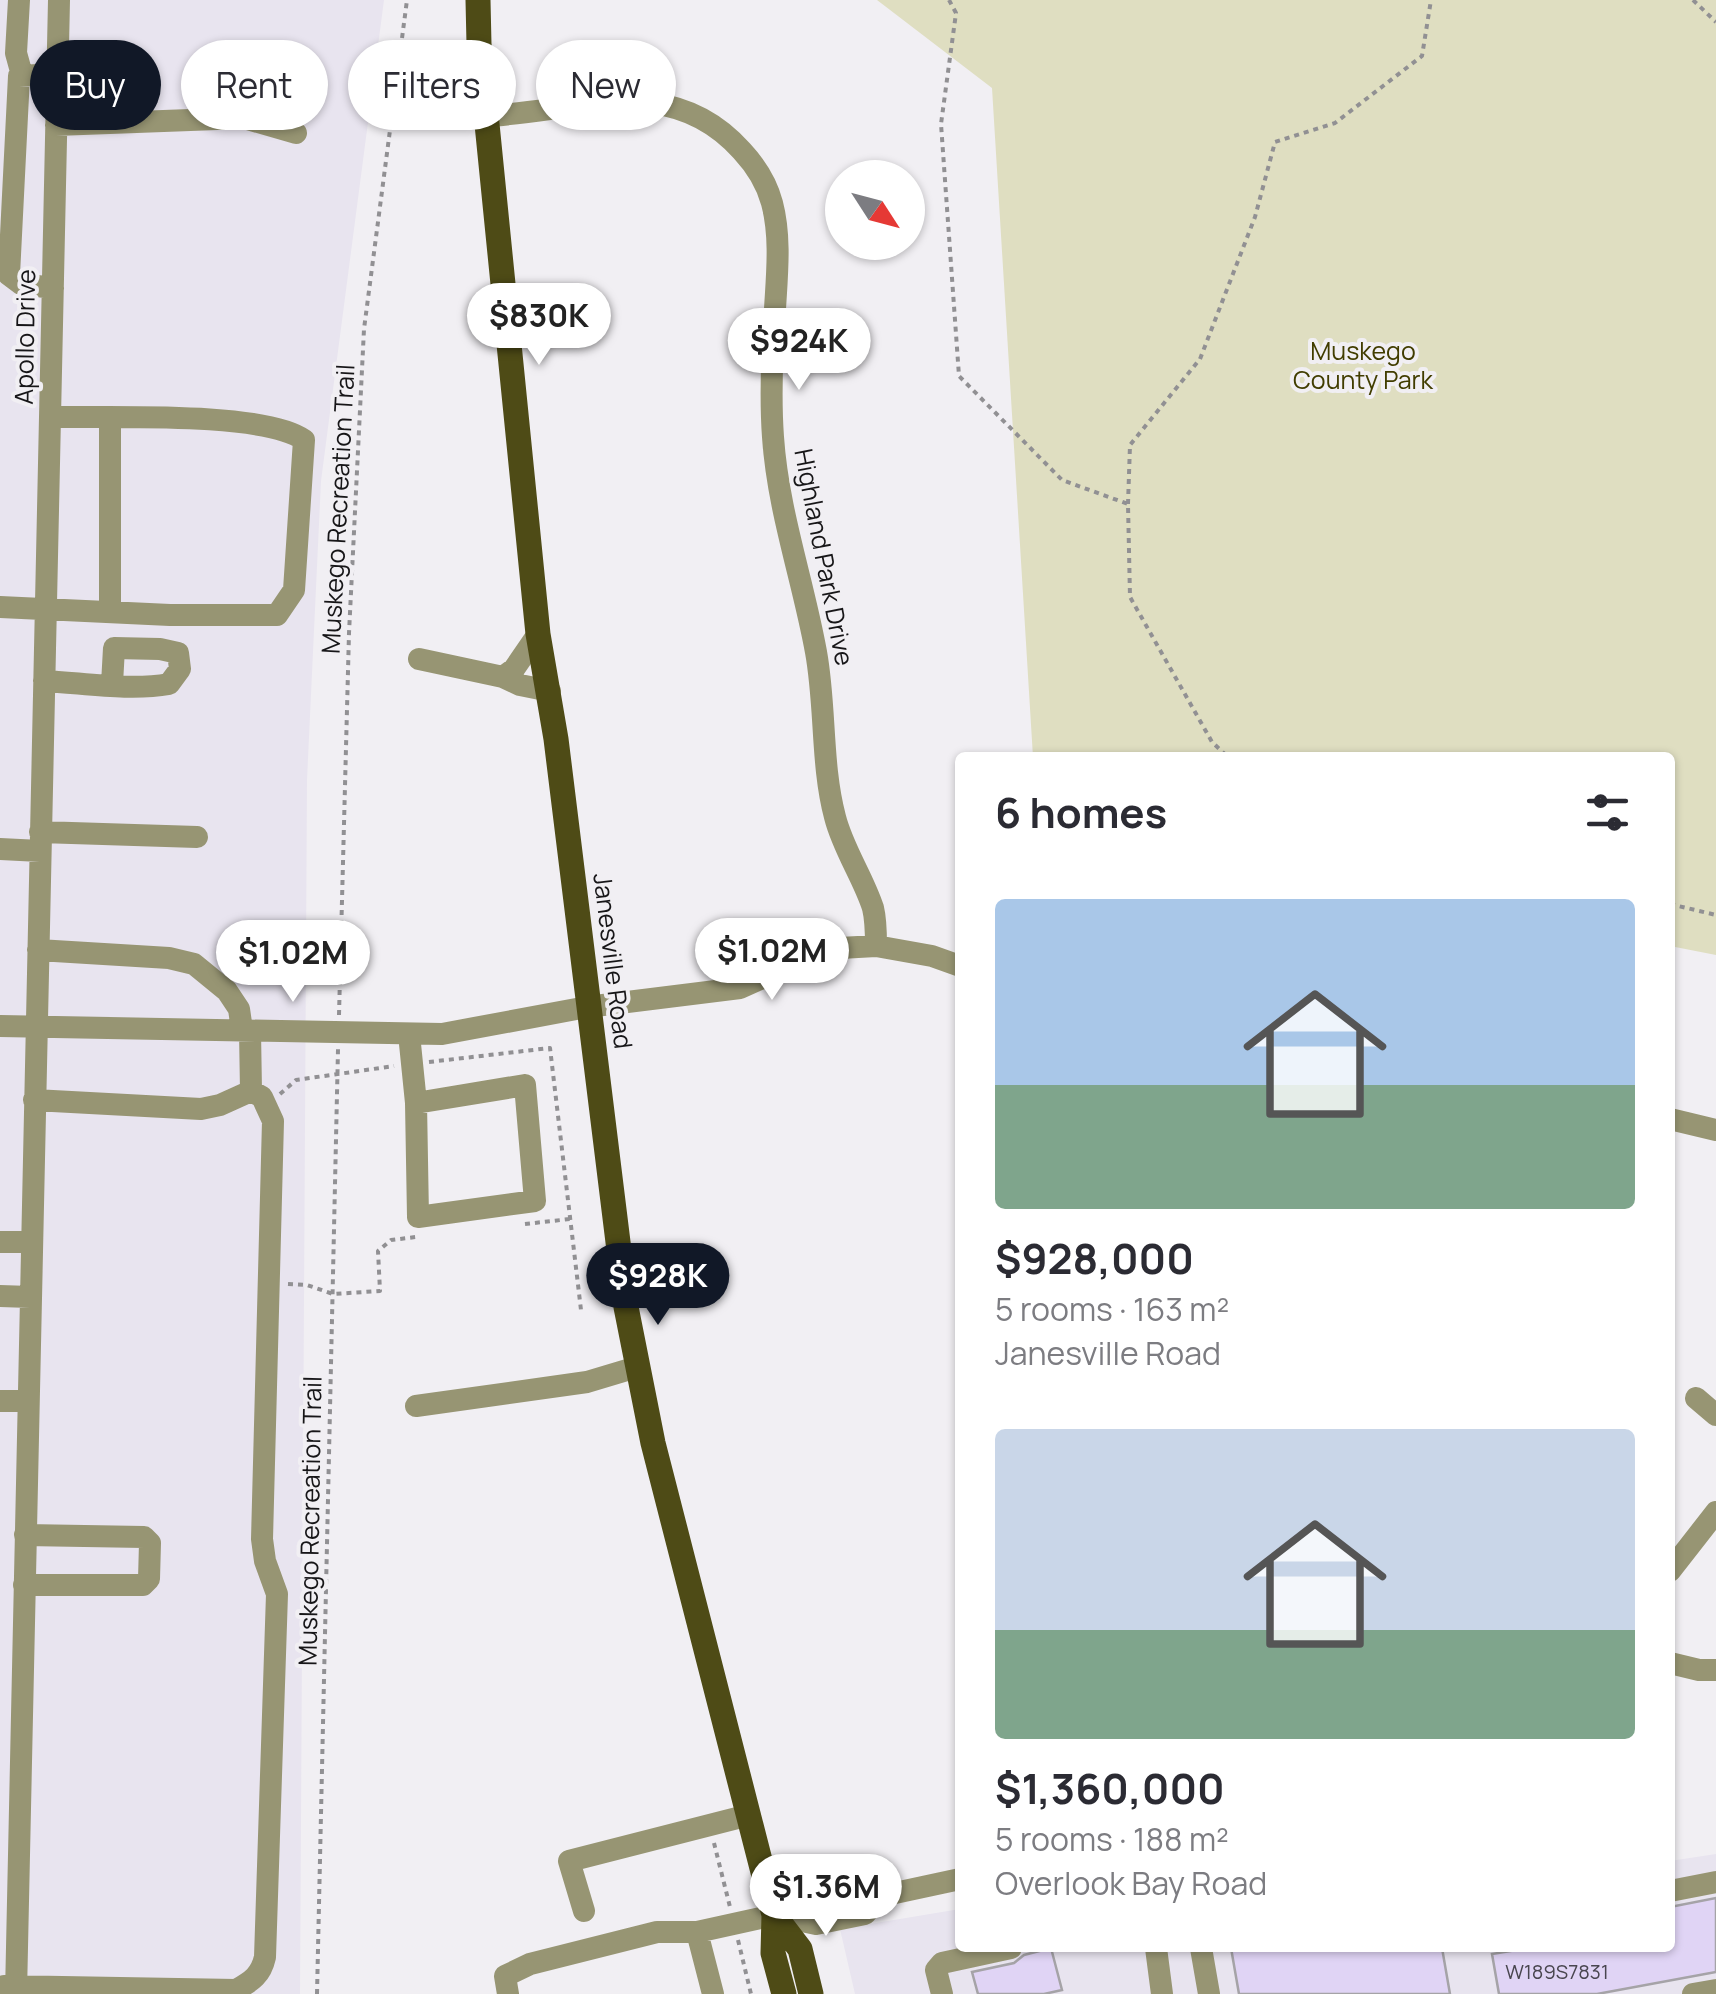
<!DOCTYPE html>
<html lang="en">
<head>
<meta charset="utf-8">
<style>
  :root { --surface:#fff; --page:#f7f7f7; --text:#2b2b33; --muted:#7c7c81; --accent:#111827 }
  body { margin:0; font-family:Manrope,sans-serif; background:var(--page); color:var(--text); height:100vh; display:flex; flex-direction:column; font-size:38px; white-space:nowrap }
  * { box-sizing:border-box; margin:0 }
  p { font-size:32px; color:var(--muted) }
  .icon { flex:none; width:55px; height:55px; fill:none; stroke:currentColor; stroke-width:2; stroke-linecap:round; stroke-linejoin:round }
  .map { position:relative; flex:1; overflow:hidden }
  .details { position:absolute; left:955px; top:752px; width:720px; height:1200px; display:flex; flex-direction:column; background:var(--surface); border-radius:10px; box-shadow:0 2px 8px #0004 }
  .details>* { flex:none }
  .top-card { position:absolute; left:30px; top:40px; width:775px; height:90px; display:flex; gap:20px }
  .needle { width:65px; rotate:126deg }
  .buttons { position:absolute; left:825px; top:160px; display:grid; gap:20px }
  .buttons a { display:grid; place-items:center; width:100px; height:100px; border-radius:50%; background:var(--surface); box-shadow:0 2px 8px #0004; font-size:50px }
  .price { position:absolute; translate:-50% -85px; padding:0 22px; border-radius:35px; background:#fff; color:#222; font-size:32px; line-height:65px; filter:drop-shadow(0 2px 5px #0008) }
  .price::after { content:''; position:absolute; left:50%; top:60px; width:30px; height:22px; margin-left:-15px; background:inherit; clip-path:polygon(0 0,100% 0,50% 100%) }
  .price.selected { background:var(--accent); color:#fff }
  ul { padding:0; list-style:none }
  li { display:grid; align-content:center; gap:20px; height:530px; padding:0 40px }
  li span { display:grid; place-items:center; height:310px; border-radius:10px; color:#555 }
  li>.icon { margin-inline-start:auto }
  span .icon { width:180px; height:180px; fill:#fffc; stroke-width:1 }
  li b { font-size:42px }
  h2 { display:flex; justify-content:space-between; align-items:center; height:120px; padding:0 40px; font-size:42px }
  .tag { padding:0 35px; border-radius:45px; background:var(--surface); box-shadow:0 2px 8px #0004; font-size:35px; line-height:90px }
  .tag.selected { background:var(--accent); color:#fff }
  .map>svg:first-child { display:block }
  .built { fill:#e8e4ef }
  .green { fill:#dfdec1 }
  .building { fill:#e0d4f5; stroke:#a5a3a7; stroke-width:2.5 }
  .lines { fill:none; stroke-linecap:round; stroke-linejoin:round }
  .path { stroke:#919093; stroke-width:4; stroke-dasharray:5 5; stroke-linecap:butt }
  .minor { stroke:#979573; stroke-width:22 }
  .major { stroke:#4e4b16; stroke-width:25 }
  .labels { text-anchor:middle; stroke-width:8; stroke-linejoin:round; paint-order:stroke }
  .number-label { font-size:20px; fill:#49464f }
  .street-label { font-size:25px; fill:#171618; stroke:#f1eff3 }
  .park-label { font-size:25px; fill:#413d00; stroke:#f1eff3 }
</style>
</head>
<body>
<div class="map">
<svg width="1716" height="1994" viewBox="0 0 1716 1994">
  <rect width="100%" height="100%" fill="#f1eff3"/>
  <path class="built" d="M0 0H384L321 481 307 780 300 1994H0Z
    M1716 1854V1994H855L840 1929 960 1909V1948H1670V1861Z"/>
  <path class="green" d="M877 0H1716V955L1670 946V758L1033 757 992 88Z"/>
  <path class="building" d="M1716 1898V1972L1597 1994H1499L1492 1954 1529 1948H1670V1907Z
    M1051 1948 1062 1990 1044 1994H978L972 1972 1014 1963 1024 1955Z
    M1231 1948H1442L1450 1994H1239Z"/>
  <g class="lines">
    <path class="path" d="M949 0 956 13 941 124 959 376 1062 480 1128 504 1130 597 1212 742 1229 758
      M1693 0 1716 22
      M1128 504 1130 445 1200 359 1255 217 1275 142 1335 123 1422 56 1431 0
      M1670 904 1716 915
      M339 1015 349 633 364 329 407 0
      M429 1062 550 1048 581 1310
      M280 1094 296 1080 394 1066
      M525 1224 570 1219
      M288 1284 307 1285 333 1294 380 1291 378 1251 391 1240 416 1237
      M714 1843 730 1907
      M738 1940 751 1994
      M317 1994 338 1049"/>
    <path class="minor" d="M19 0 16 53 22 75
      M486 116C577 112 670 70 742 151 755 165 767 184 772 203 781 237 777 274 775 309 772 351 770 395 773 437 778 511 803 580 816 652 826 707 821 764 835 817 843 849 863 877 873 908 876 920 876 933 876 946
      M56 125 244 118 296 133
      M53 288 21 284 9 275 19 76 57 74
      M0 607 170 615H277L294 590 304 440C264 411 106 418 51 417
      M110 612V418
      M538 634 514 669 503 677 520 685 550 691
      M419 659 503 677
      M44 681C84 683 130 691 169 684L180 669 178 653 160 649 114 648 112 684
      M40 832 197 837
      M0 849 40 851
      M38 950 169 958 194 964 227 991 239 1009 242 1030
      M0 1026 442 1034 587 1007 740 988 811 956 840 948 876 946 932 956 960 966
      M409 1034 416 1103 418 1217 535 1201 525 1085 416 1103
      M34 1100 201 1109 220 1105 251 1091
      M1670 1119 1716 1130
      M0 1242H31
      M0 1296 30 1297
      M1696 1398 1716 1415
      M0 1401H28
      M416 1406 587 1382 637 1367
      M1670 1571 1716 1512
      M24 1585H143L149 1579 150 1543 144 1537 25 1535
      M1670 1663 1699 1670H1716
      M1670 1891 1716 1882
      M584 1911 569 1861 749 1815
      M774 1915 816 1924 865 1914 881 1896
      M697 1932 713 1994
      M1156 1948 1162 1994
      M1201 1948 1209 1994
      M4 1986 236 1990C252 1981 261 1975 265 1957L277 1594 265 1561 262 1539 273 1121 262 1097 251 1091 250 1031
      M16 1994 59 0
      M508 1994 505 1976 530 1964 657 1932H697L774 1915 807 1895 855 1886 881 1896 960 1879
      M942 1994 936 1970 942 1963 1011 1948
      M1693 1994 1716 1990"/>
    <path class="major" d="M478 0 479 44 538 634 556 739 626 1307 653 1443 774 1915 773 1953 784 1994
      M774 1915 800 1949 811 1994"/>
  </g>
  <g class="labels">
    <g class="number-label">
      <text x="1557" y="1979">W189S7831</text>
    </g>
    <g class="street-label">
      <text transform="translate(25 337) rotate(-89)" y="9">Apollo Drive</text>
      <text transform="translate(338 509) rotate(-87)" y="9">Muskego Recreation Trail</text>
      <text transform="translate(824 557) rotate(79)" y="9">Highland Park Drive</text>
      <text transform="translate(613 961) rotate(83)" y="9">Janesville Road</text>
      <text transform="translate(310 1521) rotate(-89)" y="9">Muskego Recreation Trail</text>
    </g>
    <g class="park-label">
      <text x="1363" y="360">Muskego<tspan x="1363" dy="29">County Park</tspan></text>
    </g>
  </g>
</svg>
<div class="buttons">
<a><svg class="needle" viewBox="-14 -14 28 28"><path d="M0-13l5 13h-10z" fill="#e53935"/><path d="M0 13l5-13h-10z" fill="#7c7c81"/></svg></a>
</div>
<b class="price" style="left:539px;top:368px">$830K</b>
<b class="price" style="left:799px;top:393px">$924K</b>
<b class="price" style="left:772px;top:1003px">$1.02M</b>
<b class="price" style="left:293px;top:1005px">$1.02M</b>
<b class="price selected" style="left:658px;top:1328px">$928K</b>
<b class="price" style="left:826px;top:1939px">$1.36M</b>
<div class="top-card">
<a class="tag selected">Buy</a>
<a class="tag">Rent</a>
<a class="tag">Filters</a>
<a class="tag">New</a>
</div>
<section class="details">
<h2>6 homes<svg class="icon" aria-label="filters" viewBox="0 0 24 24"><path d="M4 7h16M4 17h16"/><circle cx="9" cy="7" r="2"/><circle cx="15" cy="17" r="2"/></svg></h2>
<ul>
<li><span style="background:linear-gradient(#a9c7e8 60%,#7fa58c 0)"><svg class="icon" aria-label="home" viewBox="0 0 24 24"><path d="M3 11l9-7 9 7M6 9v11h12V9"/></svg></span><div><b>$928,000</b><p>5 rooms · 163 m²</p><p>Janesville Road</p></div></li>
<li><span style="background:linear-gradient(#c9d6e8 65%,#7fa58c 0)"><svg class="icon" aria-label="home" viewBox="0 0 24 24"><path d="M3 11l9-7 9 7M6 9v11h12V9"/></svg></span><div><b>$1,360,000</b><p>5 rooms · 188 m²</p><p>Overlook Bay Road</p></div></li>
</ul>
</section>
</div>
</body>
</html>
